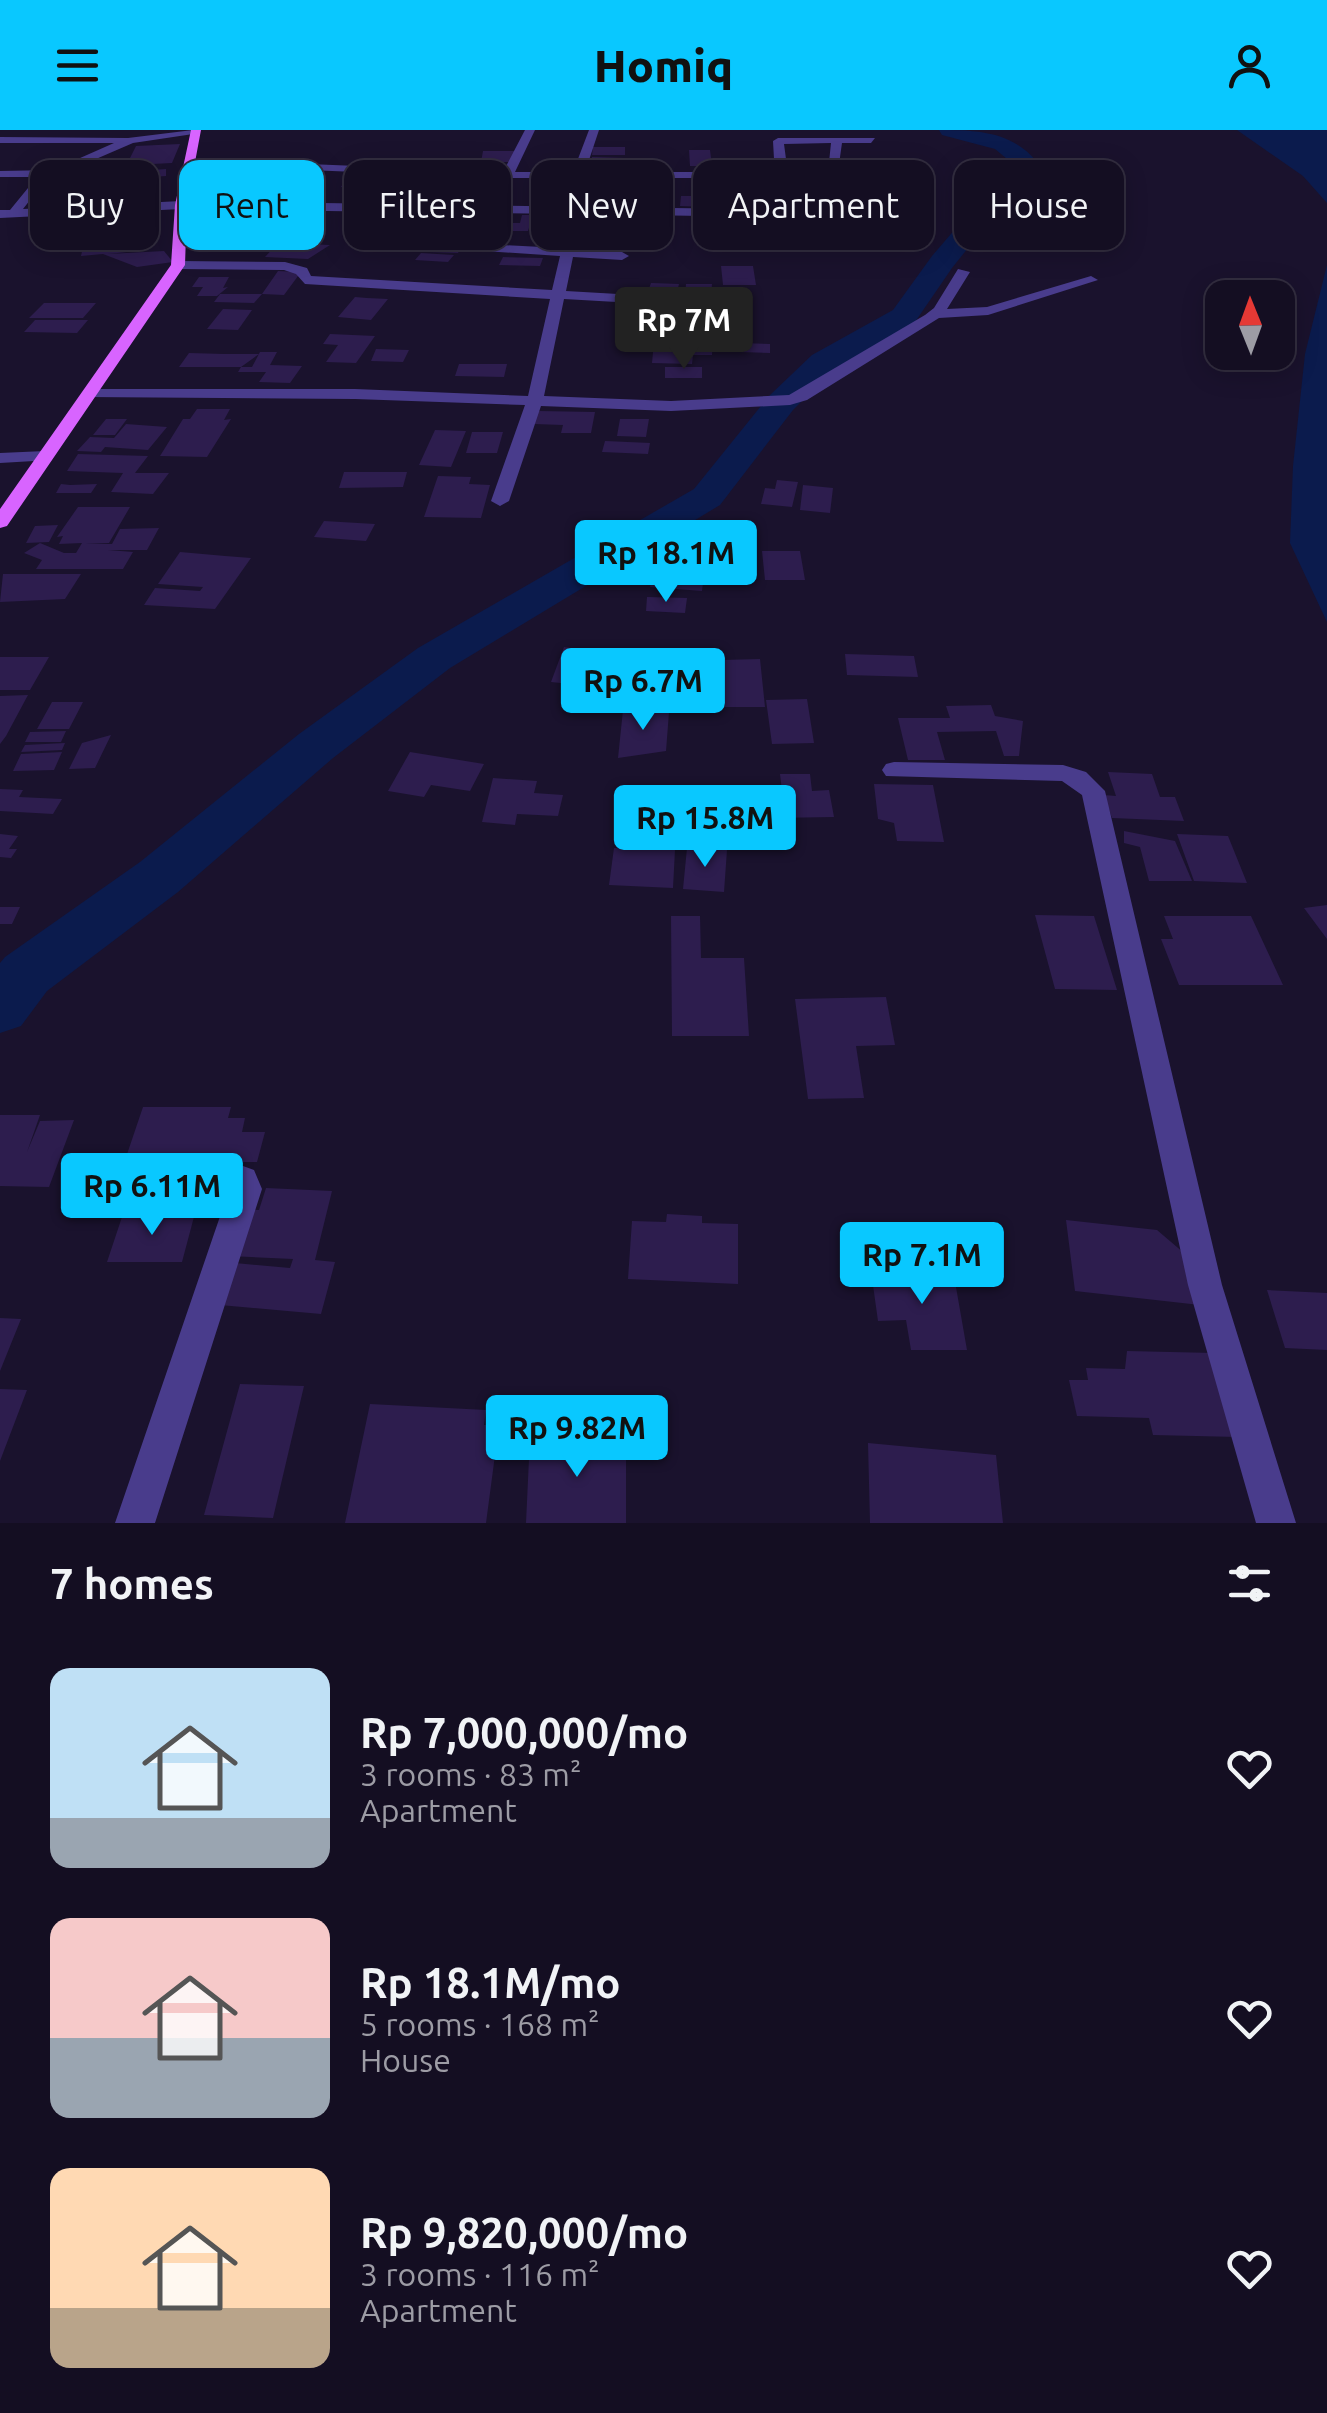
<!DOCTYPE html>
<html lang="en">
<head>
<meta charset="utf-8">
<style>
  :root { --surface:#140e22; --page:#211c2f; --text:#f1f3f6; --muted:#9d9ca5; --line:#332e40; --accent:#09c8ff }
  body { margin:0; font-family:Ubuntu,sans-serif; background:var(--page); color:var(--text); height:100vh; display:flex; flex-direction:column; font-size:38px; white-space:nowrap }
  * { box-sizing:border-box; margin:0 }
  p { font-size:32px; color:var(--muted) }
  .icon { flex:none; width:55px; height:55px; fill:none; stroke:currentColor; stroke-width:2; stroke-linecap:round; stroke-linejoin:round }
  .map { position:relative; height:1393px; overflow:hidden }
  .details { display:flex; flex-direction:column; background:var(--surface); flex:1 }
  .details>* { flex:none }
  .banner { position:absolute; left:30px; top:30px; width:1268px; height:90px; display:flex; gap:20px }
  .needle { width:65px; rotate:359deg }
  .buttons { position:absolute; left:1205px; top:150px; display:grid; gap:20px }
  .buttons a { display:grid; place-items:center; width:90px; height:90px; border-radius:20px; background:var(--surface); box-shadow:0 5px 25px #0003,0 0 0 2px var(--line); font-size:50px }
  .price { position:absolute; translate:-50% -85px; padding:0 22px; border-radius:10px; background:var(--accent); color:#111; font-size:32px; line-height:65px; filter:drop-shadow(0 2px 5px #0008) }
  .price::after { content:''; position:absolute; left:50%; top:60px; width:30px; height:22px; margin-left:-15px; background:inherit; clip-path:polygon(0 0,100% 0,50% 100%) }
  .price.current { background:#222; color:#fff }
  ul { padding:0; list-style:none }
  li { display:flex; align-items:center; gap:30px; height:250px; padding:0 50px }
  li span { display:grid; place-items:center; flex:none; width:280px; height:200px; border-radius:20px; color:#555 }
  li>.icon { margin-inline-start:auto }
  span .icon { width:120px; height:120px; fill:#fffc; stroke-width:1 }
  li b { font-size:42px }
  h2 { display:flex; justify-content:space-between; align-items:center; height:120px; padding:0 50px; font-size:42px }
  .tag { padding:0 35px; border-radius:20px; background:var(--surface); box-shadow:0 5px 25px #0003,0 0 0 2px var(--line); font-size:35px; line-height:90px }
  .tag.current { background:var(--accent); color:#111 }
  header { display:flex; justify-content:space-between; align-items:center; height:130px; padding:0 50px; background:var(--accent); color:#111; font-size:45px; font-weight:800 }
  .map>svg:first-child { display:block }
  .water { fill:#0b1b4d }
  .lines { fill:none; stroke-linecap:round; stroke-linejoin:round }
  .river { fill:#0b1b4d; fill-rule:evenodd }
  .building { fill:#2d1d4e }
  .minor { fill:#493c8c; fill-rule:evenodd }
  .major { fill:#d864ff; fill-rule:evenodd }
</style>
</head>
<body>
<header><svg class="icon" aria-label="menu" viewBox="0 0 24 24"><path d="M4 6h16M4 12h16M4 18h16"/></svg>Homiq<svg class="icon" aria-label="person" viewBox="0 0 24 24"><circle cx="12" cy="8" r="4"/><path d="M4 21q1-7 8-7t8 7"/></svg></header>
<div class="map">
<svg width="1327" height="1393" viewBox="0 0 1327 1393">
  <rect width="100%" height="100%" fill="#1a122d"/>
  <path class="water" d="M1237 0H1327V73L1303 46Z
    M1327 135V492L1290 413 1293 336 1305 224Z"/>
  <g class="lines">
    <path class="river" d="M939 0C976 0 1012 1 1037 32L952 138 915 192 834 239 793 280 720 375 450 538 333 628 178 762 47 861 21 896 0 903V833L5 827 140 732 299 604 418 518 694 359 769 266 812 225 893 180 932 126 1012 33 995 19 942 5Z"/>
  </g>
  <path class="building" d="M180 14 172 33 112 36 116 29 130 28 136 16Z
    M593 17H625V25H592Z
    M689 20H710L712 36H690Z
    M483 21H515L510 32H481Z
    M592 27 625 28 623 36 590 35Z
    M773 35 775 41 720 42 718 36Z
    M166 39V46L126 49V42Z
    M347 47 373 48 368 57H341Z
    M717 49H753V55H759L760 62 723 61V54H717Z
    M134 53V58L160 56V63L118 67 119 54Z
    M422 56H456L450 75H414Z
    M693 58H707L706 77 680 76 681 66H693Z
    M852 77 885 80 887 88H855Z
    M493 83H510L507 93H520L522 85H533L528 101H484Z
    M696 94 742 96 741 102H729L728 109 692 107Z
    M439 106 467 107 458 123 429 122Z
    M147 111 146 120 108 124 164 121 173 132 137 137 103 124 81 126 83 117Z
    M278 113 330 115 308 129 265 127Z
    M421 123 454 125 448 132 415 130Z
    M503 127 543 128 540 136 499 135Z
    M721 136H753L756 155H723Z
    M278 141 301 142 284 165 262 164Z
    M199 147H229L223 158 228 157 217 166H197L203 157H192Z
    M651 153 679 154 676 166 647 164Z
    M686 154H712L711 168H685Z
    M220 164H262L254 173 214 172Z
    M355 167 367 168 388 169 371 190 338 187Z
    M44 173H96L83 188H29Z
    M223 179 252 180 238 200 207 199Z
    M35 190H88L77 203 24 202Z
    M330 204 375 206 356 233 326 232 338 215 323 214Z
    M667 206 713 207 712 225H693L692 234 652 233 653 222H665Z
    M740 213 770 214V223L739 222Z
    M376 219 409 220 403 232 371 231Z
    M260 222H277L270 235 302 236 290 253 259 252 266 242H238L241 237H252Z
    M189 223 224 224H259L241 237H179Z
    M459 234H507L504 247 455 246Z
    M665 237H702V248H665Z
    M197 279H230L224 290 231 289 207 327 160 326 183 289H190Z
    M538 281 595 282 591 303H561L563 295 534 294Z
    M106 289H127L115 305H93Z
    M620 289H649L646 307 617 306Z
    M126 294 167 297 148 320 105 317 101 322 77 321 90 307 114 308Z
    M435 300 466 301 451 337 419 335Z
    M472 302H503L497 323H466Z
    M605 311 650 313 648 324 602 322Z
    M78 324 148 326 135 343H169L153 364 111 362 123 343 67 341Z
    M344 342H407L403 357 339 358Z
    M438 346 471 347 469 354 490 355 481 388 424 387Z
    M777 350 798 352 792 377 761 374 765 358 775 359Z
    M61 354 70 355 97 354 91 363H56Z
    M803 355 833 358 830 383 800 380Z
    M78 377H130L109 413 85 414H112L120 399 159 398 147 420H108L133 422 123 439H36L42 430 24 423 40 413 64 423H76L82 413 59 414 63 406 57 407Z
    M324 391 375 394 366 411 314 407Z
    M58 395 49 412 26 413 35 396Z
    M762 421H800L805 450H765Z
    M180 422 225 426 251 428 215 479 144 475 155 458 200 461 203 457 158 454Z
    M653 442 704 445 702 461 650 457Z
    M3 444H81L65 469 0 472Z
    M647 467 687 468 685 483 646 481Z
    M564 517 600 522 588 556 551 552Z
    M845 524 914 526 918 547 847 545Z
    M0 527H49L30 560H0Z
    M760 529 765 577H725L722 530Z
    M28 565 6 606 0 614V566Z
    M807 569 814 613 772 614 766 570Z
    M52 572H83L69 599H37Z
    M991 575 995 586 1023 591 1019 626H1004L996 601 937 602 945 630H908L898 588H950L946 576Z
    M623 580 669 582 666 621 618 628Z
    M66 601 61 612H25L30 602Z
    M111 605 95 638 69 639 82 613Z
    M65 613 62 620 21 622 25 615Z
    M62 622 54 640 13 641 21 624Z
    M410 622 484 634 470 661 431 655 424 667 388 661Z
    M1108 642 1152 644 1160 667H1175L1184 691 1112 688 1104 665 1116 666Z
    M780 644H810L812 661 829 660 834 687 773 688 770 661H782Z
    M493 648 537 651 534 663 563 665 558 686 517 684 515 695 482 692Z
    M874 654 933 655 944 712 897 711 894 693 878 689Z
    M0 659 23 660 19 667 62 669 53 684 0 681Z
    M1124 701 1175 711 1192 751H1149L1140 717 1124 713Z
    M0 704 18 706 9 719H17L11 728 0 727Z
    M1177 704 1228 706 1247 753 1194 751Z
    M614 718 675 720 673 758 609 755Z
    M687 718 727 720 724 762 683 759Z
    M1327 775V809L1304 778Z
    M0 777H20L12 794H0Z
    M1035 785 1094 786 1117 860 1055 859Z
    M671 786H700L701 828H744L749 906H672Z
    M1164 786H1251L1283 855H1179L1161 809H1173Z
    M886 867 895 915 856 916 864 968 808 969 795 869Z
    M143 977H231L228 988H245L242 1002H265L257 1032H211L209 1039H122Z
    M0 985H40L27 1022 40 991 74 990 49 1057 0 1056Z
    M266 1058 332 1061 315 1130 335 1132 321 1184 220 1175 235 1133 290 1138 293 1129 230 1126 244 1079 259 1080Z
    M195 1083 182 1132H107L123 1084Z
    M667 1084 702 1086V1093L738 1094V1154L628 1149 632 1091 666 1092Z
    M1066 1090 1157 1100 1191 1129 1200 1175 1075 1161Z
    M953 1140 967 1220H911L906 1190 878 1191 871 1141Z
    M1267 1160 1327 1163V1220L1285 1218Z
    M0 1188 21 1189 0 1241Z
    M1127 1221 1214 1223 1238 1307 1153 1305 1149 1288 1077 1286 1069 1250H1088L1086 1238 1125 1239Z
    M240 1254 304 1256 273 1388 204 1385Z
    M0 1259 27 1260 0 1331Z
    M370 1274 486 1280 484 1295H499L486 1393H345Z
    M626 1304V1393H526L530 1307Z
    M868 1313 996 1325 1003 1393H870Z"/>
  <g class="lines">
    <path class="minor" d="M193 0 200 3 133 13 45 51 23 79 181 71 816 80 822 79 827 48H582L578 61 572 65 566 61 571 48H511L501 61 495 57 500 48 190 35 184 32 190 29 503 42 525 0H535L515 42H573L589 0H599L585 42H828L831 13 784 14 786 29 780 32 774 29 773 11 778 8H875L871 13H842L832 84 816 88 581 84 574 119 622 122 629 126 622 130 573 127 566 161 739 171 746 175 739 179 564 169 544 266 671 271 789 265 925 185 934 178 958 139 970 142 947 179 987 177 1091 146 1098 150 988 185 939 188 807 270 790 275 671 281 541 276 509 371 500 376 491 371 525 275 355 269 86 267V261L92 259H355L528 266 550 169 305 154 296 144 284 140 178 139 171 135 178 131 285 132 307 138 311 146 552 160 560 126 469 120 472 83 181 79 0 88V80H10L37 47H0V41L53 40 114 13H0V7L128 8ZM485 83 569 84 561 118 481 114Z
      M45 321 51 322V330L0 333V323Z
      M894 632 1063 635 1086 642 1105 661 1222 1155 1296 1393H1256L1188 1155 1082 665 1062 651 886 646 882 640 886 634Z
      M194 1034 243 1036 254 1040 262 1059 155 1393H115L227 1066 183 1060 178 1049 183 1038Z"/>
    <path class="major" d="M191 0H201L187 75 185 135 7 396 0 398V379L171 135 175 75Z"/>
  </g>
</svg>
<div class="buttons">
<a><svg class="needle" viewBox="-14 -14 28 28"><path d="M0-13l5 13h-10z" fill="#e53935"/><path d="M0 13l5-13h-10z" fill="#9d9ca5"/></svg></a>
</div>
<b class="price current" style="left:684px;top:242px">Rp 7M</b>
<b class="price" style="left:666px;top:475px">Rp 18.1M</b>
<b class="price" style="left:643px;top:603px">Rp 6.7M</b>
<b class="price" style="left:705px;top:740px">Rp 15.8M</b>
<b class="price" style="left:152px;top:1108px">Rp 6.11M</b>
<b class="price" style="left:922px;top:1177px">Rp 7.1M</b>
<b class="price" style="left:577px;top:1350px">Rp 9.82M</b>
<div class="banner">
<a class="tag">Buy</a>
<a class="tag current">Rent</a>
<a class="tag">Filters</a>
<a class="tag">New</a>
<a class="tag">Apartment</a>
<a class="tag">House</a>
</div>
</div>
<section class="details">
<h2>7 homes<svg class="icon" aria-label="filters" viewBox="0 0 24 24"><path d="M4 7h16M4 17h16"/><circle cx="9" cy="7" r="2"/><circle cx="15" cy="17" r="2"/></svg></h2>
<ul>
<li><span style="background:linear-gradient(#bfe0f5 75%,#9aa5b1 0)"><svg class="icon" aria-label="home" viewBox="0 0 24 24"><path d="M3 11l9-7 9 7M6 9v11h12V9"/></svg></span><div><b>Rp 7,000,000/mo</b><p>3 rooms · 83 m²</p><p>Apartment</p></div><svg class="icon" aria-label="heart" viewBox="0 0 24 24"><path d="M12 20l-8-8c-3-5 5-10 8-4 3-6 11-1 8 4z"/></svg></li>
<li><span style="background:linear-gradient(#f6c9c9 60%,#9aa5b1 0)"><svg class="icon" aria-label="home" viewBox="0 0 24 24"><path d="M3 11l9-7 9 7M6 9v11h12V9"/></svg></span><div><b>Rp 18.1M/mo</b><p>5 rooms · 168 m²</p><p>House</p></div><svg class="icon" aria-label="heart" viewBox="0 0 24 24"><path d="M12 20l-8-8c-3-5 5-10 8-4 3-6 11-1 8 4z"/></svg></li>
<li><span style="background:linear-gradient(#ffd9b3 70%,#b9a48a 0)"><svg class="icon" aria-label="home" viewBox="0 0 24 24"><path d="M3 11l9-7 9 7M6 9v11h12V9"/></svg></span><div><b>Rp 9,820,000/mo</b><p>3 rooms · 116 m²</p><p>Apartment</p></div><svg class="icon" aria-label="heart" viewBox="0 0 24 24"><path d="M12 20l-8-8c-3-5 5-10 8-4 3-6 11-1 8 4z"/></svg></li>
</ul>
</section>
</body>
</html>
